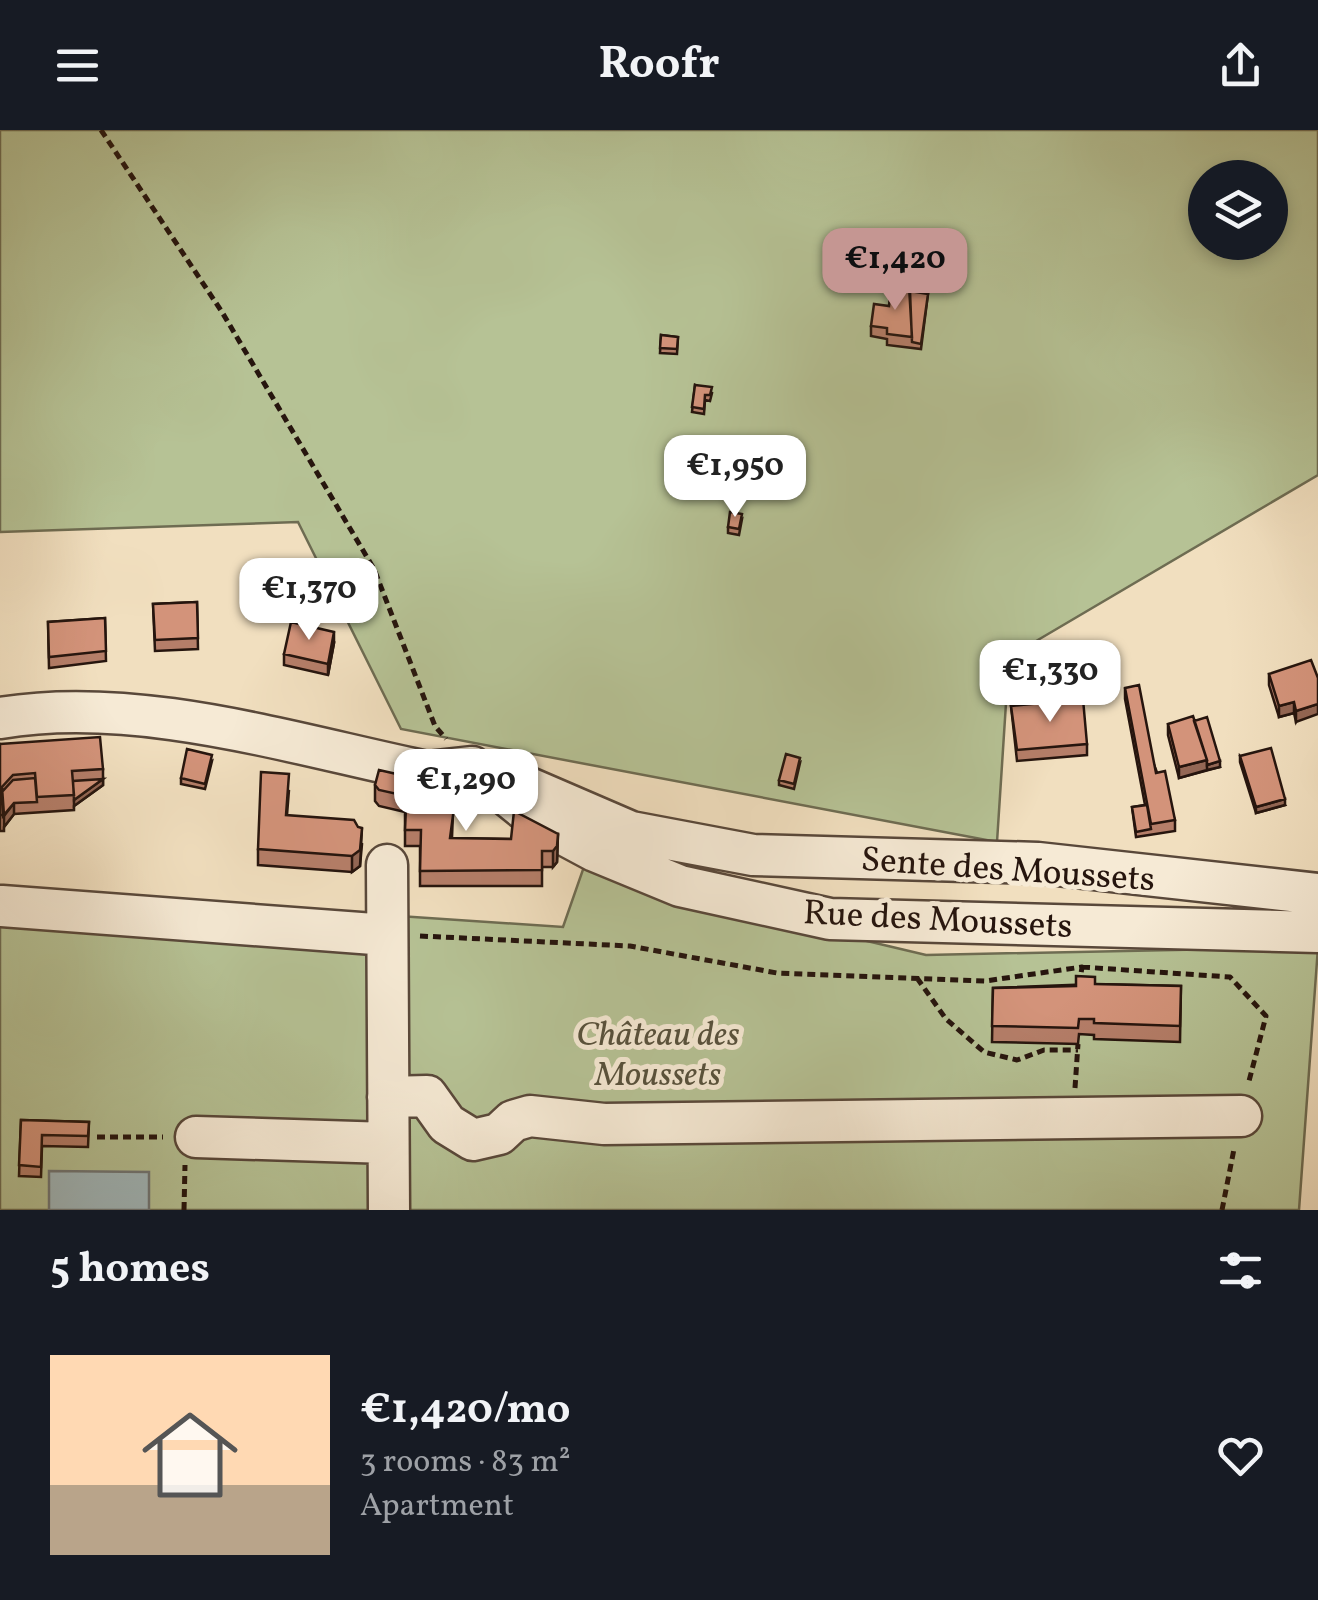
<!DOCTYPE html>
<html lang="en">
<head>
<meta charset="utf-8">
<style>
  :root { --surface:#171b24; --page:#20242c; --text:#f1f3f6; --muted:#9ea1a6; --accent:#c59692 }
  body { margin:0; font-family:Vollkorn,serif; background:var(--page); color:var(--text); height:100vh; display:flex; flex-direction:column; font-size:38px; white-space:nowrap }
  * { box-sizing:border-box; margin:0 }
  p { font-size:32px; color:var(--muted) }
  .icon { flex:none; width:55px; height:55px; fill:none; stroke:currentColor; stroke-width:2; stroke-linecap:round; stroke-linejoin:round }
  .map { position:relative; height:1080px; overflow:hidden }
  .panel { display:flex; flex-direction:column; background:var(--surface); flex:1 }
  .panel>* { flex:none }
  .fabs { position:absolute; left:1188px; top:30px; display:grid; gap:20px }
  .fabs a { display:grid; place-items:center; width:100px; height:100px; border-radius:50%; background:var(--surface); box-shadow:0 5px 15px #0003; font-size:50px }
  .price { position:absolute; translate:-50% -85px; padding:0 22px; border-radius:20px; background:#fff; color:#222; font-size:32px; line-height:65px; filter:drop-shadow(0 2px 5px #0008) }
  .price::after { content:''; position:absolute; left:50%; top:60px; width:30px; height:22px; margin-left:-15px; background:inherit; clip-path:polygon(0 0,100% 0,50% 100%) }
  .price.active { background:var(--accent); color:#111 }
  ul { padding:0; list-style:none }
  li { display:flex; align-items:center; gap:30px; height:250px; padding:0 50px }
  li span { display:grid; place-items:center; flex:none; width:280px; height:200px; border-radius:0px; color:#555 }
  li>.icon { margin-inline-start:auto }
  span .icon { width:120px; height:120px; fill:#fffc; stroke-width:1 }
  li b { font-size:42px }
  h2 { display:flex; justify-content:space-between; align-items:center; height:120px; padding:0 50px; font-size:42px }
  header { display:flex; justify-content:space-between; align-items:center; height:130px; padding:0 50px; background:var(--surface); font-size:45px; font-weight:700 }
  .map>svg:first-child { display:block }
  .green { fill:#b6c295; stroke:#6e6c52; stroke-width:2.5; fill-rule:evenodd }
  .water { fill:#a1b9bd; stroke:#707777; stroke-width:2.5 }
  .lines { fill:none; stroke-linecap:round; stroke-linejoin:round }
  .minor-casing { stroke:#59483a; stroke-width:45 }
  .path { stroke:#26150e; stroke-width:5; stroke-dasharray:8 5; stroke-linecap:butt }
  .minor { stroke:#f6ead5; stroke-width:40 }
  .wall { fill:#b57e69; stroke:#26150e; stroke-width:2.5 }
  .shaded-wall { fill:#946755; stroke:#26150e; stroke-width:2.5 }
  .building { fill:#d3937a; stroke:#26150e; stroke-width:2.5 }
  .labels { text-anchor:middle; stroke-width:10; stroke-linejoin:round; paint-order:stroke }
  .street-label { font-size:35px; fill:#26150e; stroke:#f6ead5 }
  .park-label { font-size:35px; font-style:italic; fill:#58523d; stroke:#f6ead5 }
</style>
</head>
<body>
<header><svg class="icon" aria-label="menu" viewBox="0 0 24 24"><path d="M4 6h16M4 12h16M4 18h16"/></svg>Roofr<svg class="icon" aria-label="share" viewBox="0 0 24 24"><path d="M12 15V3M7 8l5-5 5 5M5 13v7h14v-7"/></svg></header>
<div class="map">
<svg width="1318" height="1080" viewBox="0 0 1318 1080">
  <rect width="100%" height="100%" fill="#f1dfbf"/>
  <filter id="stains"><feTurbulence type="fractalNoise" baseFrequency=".002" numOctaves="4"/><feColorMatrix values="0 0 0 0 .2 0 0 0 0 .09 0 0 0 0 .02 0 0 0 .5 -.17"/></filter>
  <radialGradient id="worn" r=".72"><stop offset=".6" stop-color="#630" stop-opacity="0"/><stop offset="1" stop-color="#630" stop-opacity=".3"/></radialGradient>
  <path class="green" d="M0 0H1318V345L1009 527 997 712 401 599 298 392 0 402ZM1205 48H1270V112H1205Z
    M587 728 715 775 926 825 1318 817 1299 1080H0V759L563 797Z"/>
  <path class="water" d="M49 1041 149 1042V1080H49Z"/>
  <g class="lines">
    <g class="minor-casing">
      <path id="minor" d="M0 588C138 565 292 614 427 642L472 637 539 691 595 721 680 756 830 789 1318 802
        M522 655 631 702 753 725 1038 733 1318 764
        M387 735 389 1080
        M2 776 387 805
        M388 967 427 966 447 994 473 1010 499 1004 513 991 530 986 604 994 1241 986
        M196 1007 388 1013"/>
    </g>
    <path class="path" d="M101 0 222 182 374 439 435 596 446 609
      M420 806 630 816 777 843 985 851 1082 837 1080 850
      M1082 837 1230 847 1266 886 1248 955
      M917 848 946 889 984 922 1017 930 1044 920H1078
      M1075 958 1078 914
      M97 1007H163
      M184 1080 185 1035
      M1222 1080 1234 1019"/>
    <use href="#minor" class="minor"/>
  </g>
  <path class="wall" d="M910 161 928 164 921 219 887 215V209L871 206V196L889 176Z
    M661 205 678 207 677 224 660 223Z
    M695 255 712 263 710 271 705 270 704 284 692 282Z
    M742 389 739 405 728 403V397Z
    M197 472 198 519 155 521 153 474Z
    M105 488 106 531 49 538 48 492Z
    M334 513 328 545 284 535V524Z
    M1269 544 1318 548 1296 592 1294 583 1279 587 1269 555Z
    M1125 558 1175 690V701L1136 707 1132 677 1145 675 1125 569Z
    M1011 576 1087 614V625L1017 631Z
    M1194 591 1220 637 1179 648 1168 605V594Z
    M0 614 103 639V655L74 676V680L14 684 4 697V701H0Z
    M1240 626 1285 675 1256 683 1240 632Z
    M212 631 205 659 181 654V648Z
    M800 633 794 659 779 655V650Z
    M375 655 454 657 452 708 511 709 558 704 557 732 553 737H542V756H420V716H405V682L379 676 375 671Z
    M289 660 287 685 362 714 360 736 352 742 258 735V719Z
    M1095 854 1181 856 1180 912 1094 909V905L1079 904 1078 914 992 912 993 858Z
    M21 990 89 992 88 1017 42 1016 41 1047 19 1046Z"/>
  <path class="shaded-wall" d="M334 502V513L328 545V534Z
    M1294 572V583L1279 587V576Z
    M1318 574V584L1296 592V581Z
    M1207 630V640L1179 648V637Z
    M1220 631V637L1207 640V635Z
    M103 649V655L74 676V670Z
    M413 661V677L406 682V666Z
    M1285 669V675L1256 683V677Z
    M14 673V684L4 697V686Z
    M362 698 360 736 352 742V726Z
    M558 704 557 732 553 737V721Z"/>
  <path class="building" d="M891 154 909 156 912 207 887 204V198L871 196 874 174 889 176Z
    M910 161 928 164 921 214 912 212Z
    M661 205 678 207 677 219 660 218Z
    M695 255 712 257 710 265H705L704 279 692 277Z
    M730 382 742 384 739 399 728 397Z
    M197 472 198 508 155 510 153 474Z
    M105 488 106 521 49 527 48 492Z
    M291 492 334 502 328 534 284 524Z
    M1311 530 1318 548V574L1296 581 1294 572 1279 576 1269 544Z
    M1139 555 1156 643 1165 641 1175 690 1151 694 1125 558Z
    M1083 569 1087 614 1017 620 1011 576Z
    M1193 586 1207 630 1179 637 1168 594Z
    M1207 587 1220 631 1207 635V630L1194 591Z
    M100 607 103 639 72 641 74 665 37 667 35 643 13 645 2 657 4 685H0V614Z
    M1271 618 1285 669 1256 677 1240 626Z
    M187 619 212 625 205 654 181 648Z
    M786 624 800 628 794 654 779 650Z
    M379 640 454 657V671L438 670V678H454L450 708 511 709 514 681 558 704 557 716 553 721H542V740L420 741 421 700H405L406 677 432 678 433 665 413 661 406 666 379 660 375 655Z
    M261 642 289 644 286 685 354 690 358 697 362 698 360 720 352 726 258 719Z
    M35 648 37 672 14 673 3 686 2 662 13 650Z
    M103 649 74 670 73 651Z
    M1147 675 1151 699 1136 702 1132 677Z
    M1076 846 1095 847V854L1181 856 1180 896 1094 893V889H1079L1078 898 992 896 993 858 1076 856Z
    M21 990 89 992 88 1006 42 1005 41 1037 19 1035Z"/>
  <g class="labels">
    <g class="street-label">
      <text transform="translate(1008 738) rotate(4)" y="12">Sente des Moussets</text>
      <text transform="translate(938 788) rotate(3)" y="12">Rue des Moussets</text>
    </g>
    <g class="park-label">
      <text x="658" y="915">Château des<tspan x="658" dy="40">Moussets</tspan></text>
    </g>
  </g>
  <rect width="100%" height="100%" filter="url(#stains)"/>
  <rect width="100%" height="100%" fill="url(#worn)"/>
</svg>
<div class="fabs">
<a><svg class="icon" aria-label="layers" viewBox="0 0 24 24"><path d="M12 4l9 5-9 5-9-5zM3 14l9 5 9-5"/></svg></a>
</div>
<b class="price active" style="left:895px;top:183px">€1,420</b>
<b class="price" style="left:735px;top:390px">€1,950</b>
<b class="price" style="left:309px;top:513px">€1,370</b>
<b class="price" style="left:1050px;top:595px">€1,330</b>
<b class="price" style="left:466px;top:704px">€1,290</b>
</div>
<section class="panel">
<h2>5 homes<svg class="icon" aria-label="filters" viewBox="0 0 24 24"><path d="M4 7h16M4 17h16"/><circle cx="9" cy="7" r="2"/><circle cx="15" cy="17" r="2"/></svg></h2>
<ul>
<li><span style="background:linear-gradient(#ffd9b3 65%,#b9a48a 0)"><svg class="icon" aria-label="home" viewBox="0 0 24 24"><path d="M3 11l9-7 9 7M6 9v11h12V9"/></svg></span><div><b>€1,420/mo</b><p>3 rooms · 83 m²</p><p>Apartment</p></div><svg class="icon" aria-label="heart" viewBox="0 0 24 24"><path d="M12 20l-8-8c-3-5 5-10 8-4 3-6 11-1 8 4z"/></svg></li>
</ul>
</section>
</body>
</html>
